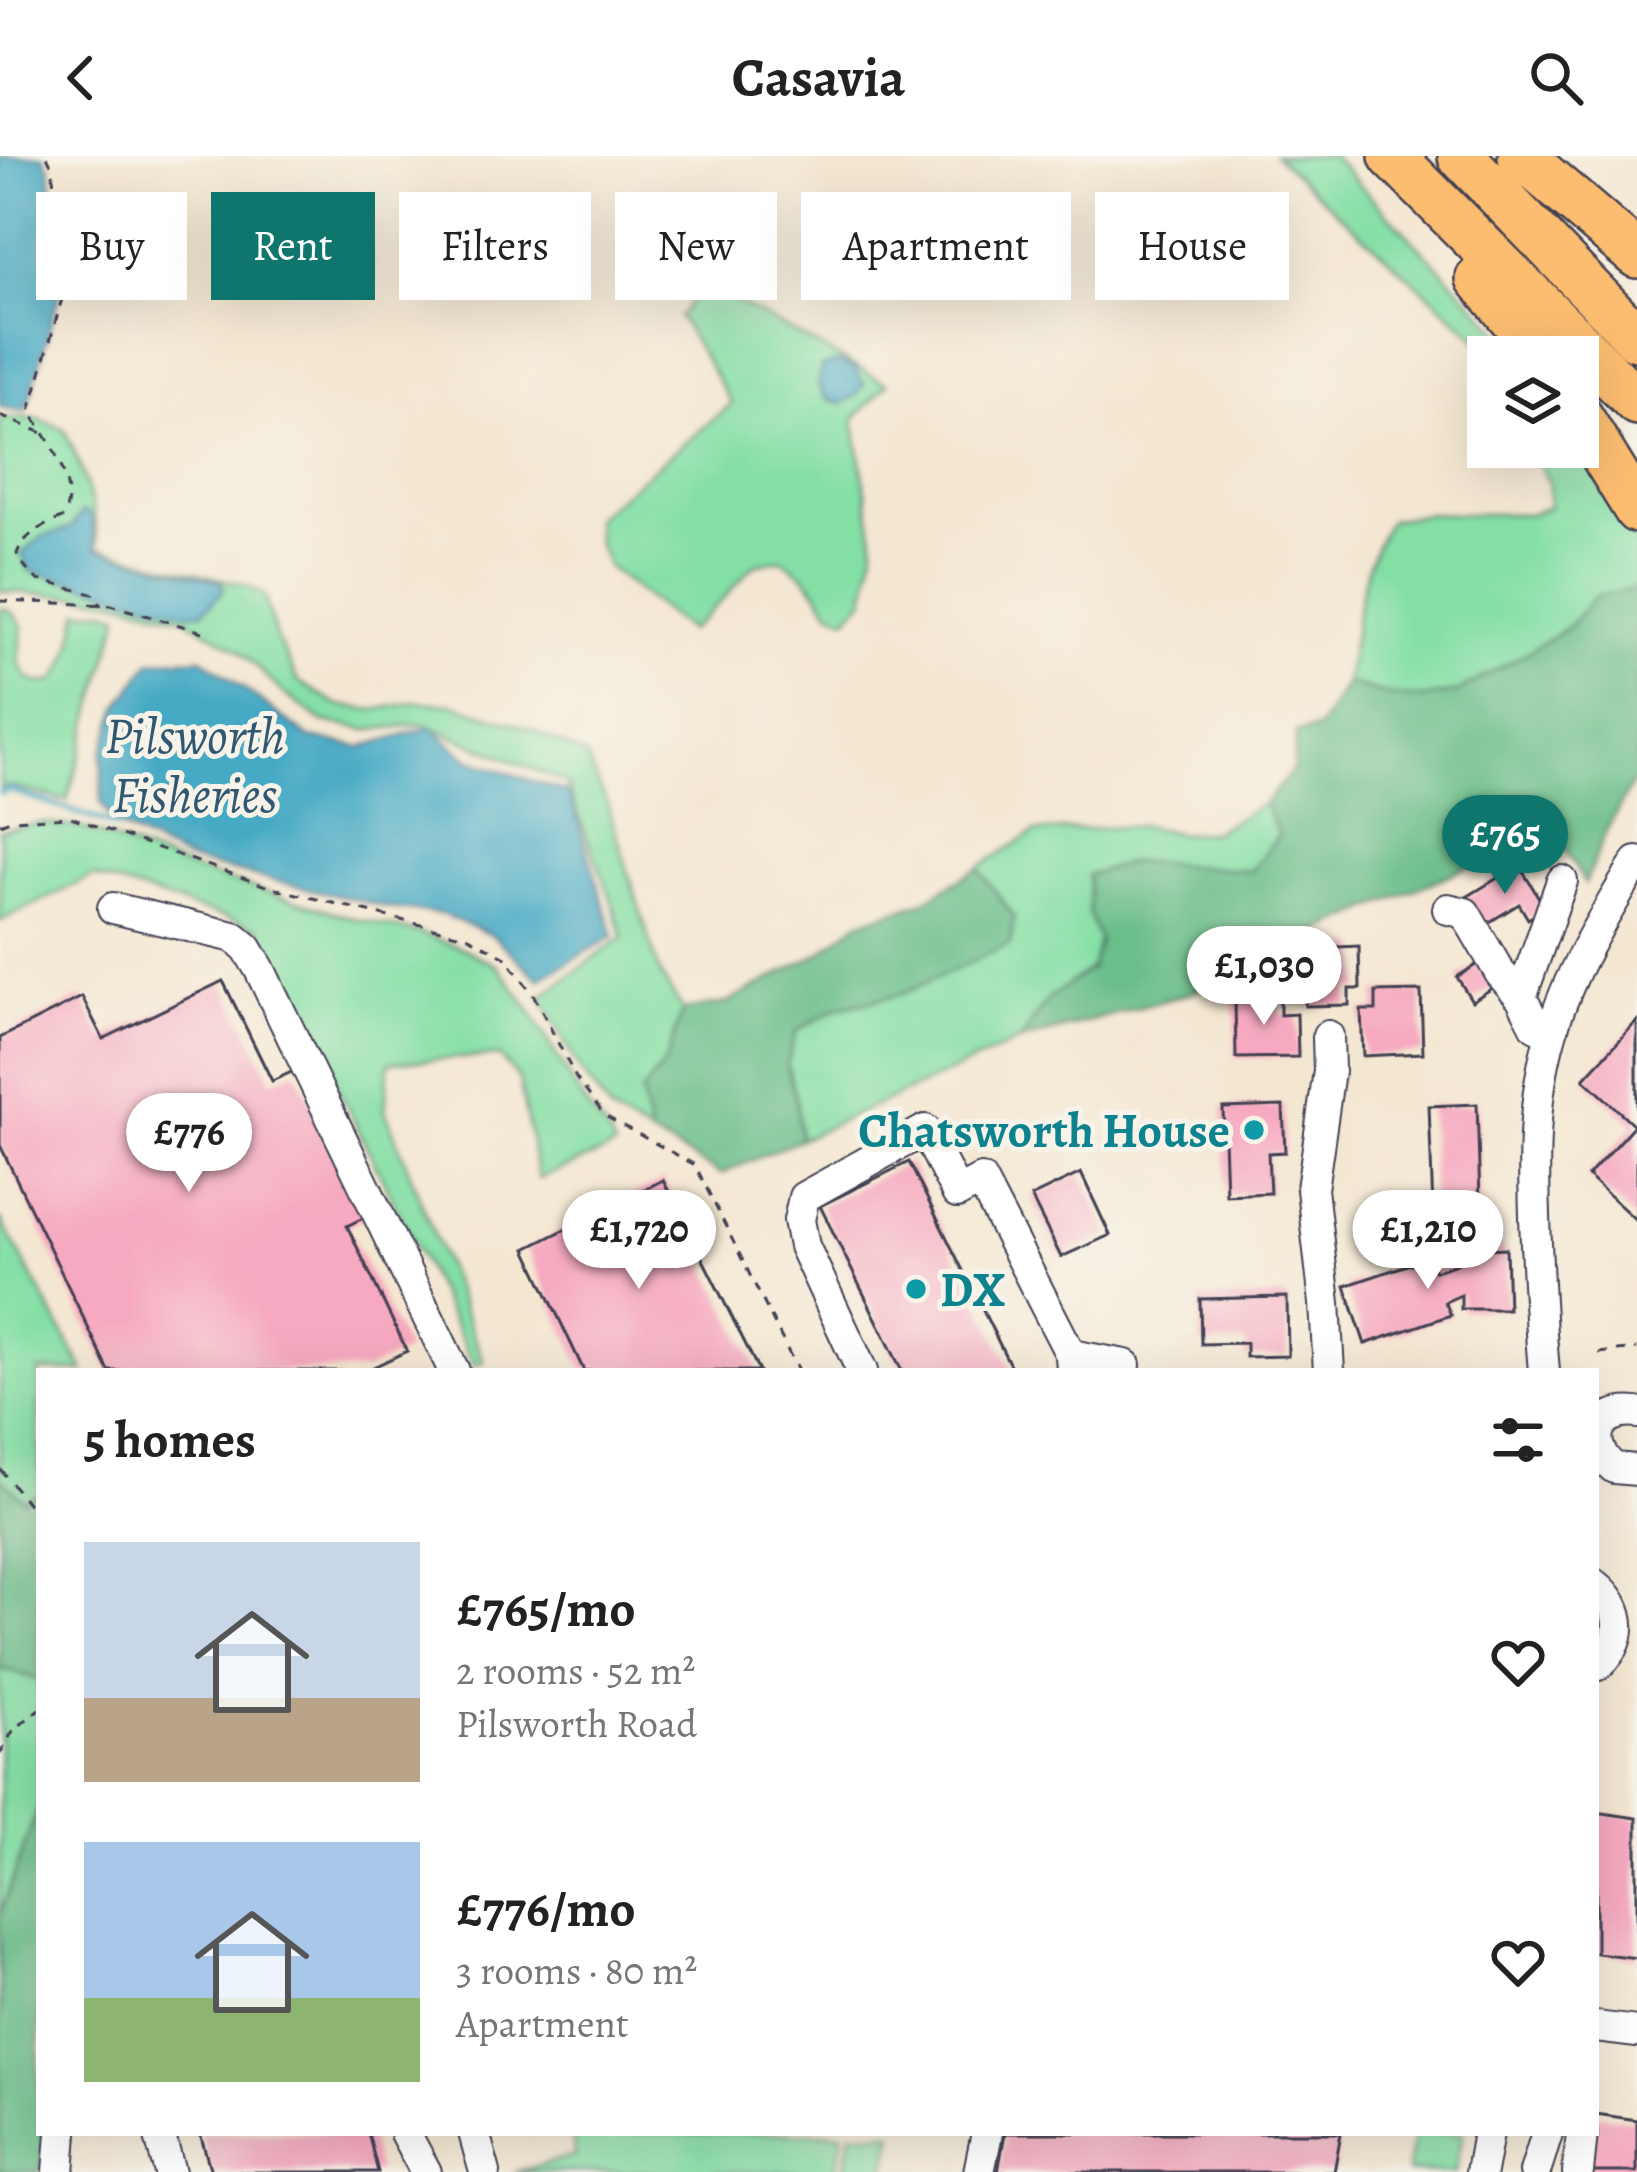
<!DOCTYPE html>
<html lang="en">
<head>
<meta charset="utf-8">
<style>
  :root { --surface:#fff; --page:#f6f6f6; --text:#222; --muted:#767676; --accent:#0f766e }
  body { margin:0; font-family:Alegreya,serif; background:var(--page); color:var(--text); height:100vh; display:flex; flex-direction:column; font-size:45px; white-space:nowrap }
  * { box-sizing:border-box; margin:0 }
  p { font-size:39px; color:var(--muted) }
  .icon { flex:none; width:66px; height:66px; fill:none; stroke:currentColor; stroke-width:2; stroke-linecap:round; stroke-linejoin:round }
  .map { position:relative; flex:1; overflow:hidden }
  .panel { position:absolute; left:36px; top:1212px; width:1563px; height:768px; display:flex; flex-direction:column; background:var(--surface); border-radius:0px; box-shadow:0 12px 48px #0002 }
  .panel>* { flex:none }
  .hud { position:absolute; left:36px; top:36px; width:1566px; height:108px; display:flex; gap:24px }
  .buttons { position:absolute; left:1467px; top:180px; display:grid; gap:24px }
  .buttons a { display:grid; place-items:center; width:132px; height:132px; border-radius:0px; background:var(--surface); box-shadow:0 12px 48px #0002; font-size:60px }
  .price { position:absolute; translate:-50% -102px; padding:0 27px; border-radius:42px; background:#fff; color:#222; font-size:39px; line-height:78px; filter:drop-shadow(0 3px 6px #0008) }
  .price::after { content:''; position:absolute; left:50%; top:72px; width:36px; height:27px; margin-left:-18px; background:inherit; clip-path:polygon(0 0,100% 0,50% 100%) }
  .price.selected { background:var(--accent); color:#fff }
  ul { padding:0; list-style:none }
  li { display:flex; align-items:center; gap:36px; height:300px; padding:0 48px }
  li span { display:grid; place-items:center; flex:none; width:336px; height:240px; border-radius:0px; color:#555 }
  li>.icon { margin-inline-start:auto }
  span .icon { width:144px; height:144px; fill:#fffc; stroke-width:1 }
  li b { font-size:51px }
  h2 { display:flex; justify-content:space-between; align-items:center; height:144px; padding:0 48px; font-size:51px }
  .chip { padding:0 42px; border-radius:0px; background:var(--surface); box-shadow:0 12px 48px #0002; font-size:42px; line-height:108px }
  .chip.selected { background:var(--accent); color:#fff }
  header { display:flex; justify-content:space-between; align-items:center; height:156px; padding:0 48px; background:var(--surface); font-size:54px; font-weight:700 }
  .map>svg:first-child { display:block }
  .green { fill:#84dfa5; stroke:#538070; stroke-width:3; fill-rule:evenodd }
  .forest { fill:#6bbe8a; stroke:#467062; stroke-width:3 }
  .water { fill:#46aac5; stroke:#346680; stroke-width:3 }
  .lines { fill:none; stroke-linecap:round; stroke-linejoin:round }
  .stream { stroke:#46aac5; stroke-width:6 }
  .building { fill:#f6a9c0 }
  .minor-casing { stroke:#424052; stroke-width:34 }
  .highway-casing { stroke:#424052; stroke-width:50 }
  .path { stroke:#424052; stroke-width:3; stroke-dasharray:9 9; stroke-linecap:butt }
  .minor { stroke:#fff; stroke-width:30 }
  .highway { stroke:#fcbd6f; stroke-width:45 }
  .culture-dot { fill:#0f9aa8; stroke:#f7f3e8; stroke-width:4.5 }
  .labels { text-anchor:middle; stroke-width:10; stroke-linejoin:round; paint-order:stroke }
  .culture-label { font-size:48px; font-weight:bold; fill:#0d838f; stroke:#f7f3e8; text-anchor:end }
  .water-label { font-size:51px; font-style:italic; fill:#305872; stroke:#f7f3e8 }
</style>
</head>
<body>
<header><svg class="icon" aria-label="back" viewBox="0 0 24 24"><path d="M15 5l-7 7 7 7"/></svg>Casavia<svg class="icon" aria-label="search" viewBox="0 0 24 24"><circle cx="10" cy="10" r="6"/><path d="M15 15l6 6"/></svg></header>
<div class="map">
<svg width="1637" height="2016" viewBox="0 0 1637 2016">
  <rect width="100%" height="100%" fill="#f7f3e8"/>
  <filter id="ink" filterUnits="userSpaceOnUse"><feTurbulence type="fractalNoise" baseFrequency=".00833" numOctaves="2"/><feDisplacementMap in="SourceGraphic" scale="24" xChannelSelector="R" yChannelSelector="G"/><feConvolveMatrix kernelMatrix="1 2 1 2 8 2 1 2 1" color-interpolation-filters="sRGB"/></filter>
  <filter id="wash" filterUnits="userSpaceOnUse"><feTurbulence type="fractalNoise" baseFrequency=".004" numOctaves="4" result="noise"/><feDisplacementMap in="SourceGraphic" scale="48" xChannelSelector="R" yChannelSelector="G"/><feGaussianBlur stdDeviation="2.7" result="paint"/><feColorMatrix in="noise" values="0 0 0 0 0 0 0 0 0 0 0 0 0 0 0 0 0 1.4 0 .05"/><feComposite in="paint" operator="in"/></filter>
  <g filter="url(#wash)">
    <rect width="100%" height="100%" fill="#f4e7d2"/>
    <path class="green" d="M1275 0H1332L1488 162 1521 201H1488V205L1475 180Z
      M703 128 888 228 854 263 875 390 865 443 846 462 831 455 806 421 782 403 754 409 721 445 689 475 608 411 596 383 595 361 732 248 679 161Z
      M0 262H36L64 273C82 312 96 349 98 392L245 429 264 439 276 481 298 525 337 549 375 554 416 546 453 548 531 573 586 600 607 647 660 818 683 854 665 907 641 937 650 979 611 957 577 910 541 841 623 781 611 742 566 627 424 568 368 574 323 566 282 536 239 494 185 462 111 443 0 435ZM76 364H92L95 393 189 457 21 398 42 381 72 372Z
      M1531 291H1578L1600 319 1637 380V432L1594 442 1569 470 1530 495 1457 536 1425 542 1392 540 1346 527C1357 469 1357 415 1390 364L1428 358H1531L1549 351V328Z
      M0 452 12 456 23 470 19 505 27 522 40 527 54 525C71 505 75 481 79 455L107 454 120 459 67 645 8 630 0 632Z
      M1264 648 1279 678 1251 715 1211 712 1089 757 1099 785 1091 812 1048 843 1020 885 800 983 797 948 787 909 796 875 838 852 902 838 1010 788 1014 761 978 712 1035 676 1143 670 1181 678 1212 676Z
      M42 667 83 672 187 712 360 764 419 777 464 793 499 811 528 851 585 948 610 980 615 992 538 1023 519 923 499 900 389 906 385 954 484 1206 474 1209 259 772 93 720 0 765V674Z
      M0 1062 84 1215H39V1336L24 1344 0 1321Z
      M0 1512 39 1524V1649L0 1759Z
      M571 1977H843L836 2016H514L576 2000Z
      M851 1977H894L885 2016H844Z
      M1414 1977H1463L1455 2016H1407Z"/>
    <path class="forest" d="M1637 432V619L1606 675 1585 728 1553 674 1288 788 1190 837 1020 885 1048 843 1091 812 1099 785 1089 757 1088 719 1135 705 1251 715 1279 679 1264 648 1293 614 1296 577 1318 573 1346 527 1392 540 1425 542 1457 536 1530 495 1569 470 1594 441Z
      M978 712 1014 761 1010 788 902 838 838 852 796 875 787 909 797 948 800 983 721 1018 650 979 641 937 665 907 683 854 726 847 820 797 859 766 922 746Z
      M0 1321 24 1344 39 1336V1524L0 1512Z
      M39 1649V1977H45L41 2016H0V1759Z"/>
    <path class="water" d="M0 0H44L50 12 62 128 26 255 0 251Z
      M838 206 855 213 864 228 857 239 841 248 825 242 818 228 821 211Z
      M82 356 89 358 92 364 96 393 222 426 224 434 203 456 189 457 30 415 21 398 42 381 71 372Z
      M202 502 310 582 361 591 431 571 470 604 569 637 614 780 539 823 492 779 441 758 391 752 186 704 117 670 101 648 102 598 119 550 151 505Z"/>
    <g class="lines">
      <path class="stream" d="M0 637 8 634 117 670"/>
    </g>
    <g id="blocks">
      <path class="building" d="M1519 709 1545 752 1528 763 1519 748 1483 770 1465 742Z
        M1359 790 1360 833H1349V849L1305 850V835H1295L1294 793Z
        M1479 807 1494 831 1472 845 1457 821Z
        M223 825 272 925 296 914 367 1060 347 1070 407 1195 365 1215H109L0 989V882L82 841 103 883Z
        M1421 835 1423 897 1363 900 1361 854H1376V836Z
        M1280 839V859L1297 858 1298 901 1236 902 1235 840Z
        M1637 865V1065L1588 1020 1634 969 1584 923Z
        M1477 948 1481 1077 1434 1079 1429 950Z
        M1283 950 1285 996 1268 997 1270 1037 1226 1039 1223 952Z
        M909 1006 1013 1215H902L820 1050Z
        M1081 1017 1110 1079 1061 1101 1031 1041Z
        M663 1024 759 1215H584L526 1093Z
        M1506 1092 1508 1153H1461V1139L1445 1146 1451 1159 1365 1188 1345 1130 1428 1102 1435 1115 1457 1108 1458 1094Z
        M1287 1141 1288 1200 1246 1201V1187L1201 1188 1200 1143Z
        M1596 1656 1637 1662V1802L1596 1797Z
        M1596 1958 1637 1964V2016H1588L1596 1977Z
        M200 1977H368L378 2016H211Z
        M1005 1977H1341L1334 2016H998Z"/>
    </g>
  </g>
  <g filter="url(#ink)">
    <use href="#blocks" fill-opacity="0" stroke="#424052" stroke-width="3"/>
    <g class="lines">
      <g class="minor-casing">
        <path id="minor" d="M113 752 234 781 247 792 259 812 454 1215
          M1448 753 1465 757 1500 817 1521 841 1536 870 1551 876
          M1521 841 1562 725
          M1328 880 1329 915 1312 1033 1325 1147 1329 1215
          M1071 1199 1125 1209
          M862 1215 804 1090 799 1064 804 1041 925 974 957 1037 981 1024 1071 1199 1072 1215
          M1544 1215C1540 1172 1538 1130 1536 1087 1533 1016 1531 947 1551 878 1568 817 1604 760 1637 706
          M1637 1257C1598 1252 1583 1286 1614 1312L1637 1314
          M1596 1429C1624 1451 1627 1488 1596 1510
          M1596 1871 1637 1876
          M159 1977 170 2016
          M405 1977 426 2016
          M474 1977 485 2016
          M59 2016 62 1977
          M979 2016 987 1977
          M1481 2016 1488 1977
          M1535 2016 1547 1977
          M1578 2016 1582 1977"/>
      </g>
      <g class="highway-casing">
        <path id="highway" d="M1392 0 1637 246
          M1461 0 1637 182
          M1521 0 1637 99
          M1479 122 1514 164 1539 201
          M1578 258 1637 354"/>
      </g>
      <path class="path" d="M47 0 52 11 65 132 30 255C47 282 82 331 62 362 44 369 23 379 17 398L29 417 38 424 96 439 101 450
        M0 260 43 277
        M0 445 111 449 203 476
        M0 668 10 664 71 661 269 731 469 781 504 800 533 838 576 922 605 960 695 1009 798 1215
        M1599 1197 1637 1193
        M0 1313 39 1362
        M0 1598 13 1575 39 1553"/>
      <use href="#minor" class="minor"/>
      <use href="#highway" class="highway"/>
    </g>
  </g>
  <g class="culture-dot">
    <circle cx="1254" cy="974" r="12"/>
    <circle cx="916" cy="1133" r="12"/>
  </g>
  <g class="labels">
    <g class="culture-label">
      <text x="1230" y="991">Chatsworth House</text>
      <text x="940" y="1150" text-anchor="start">DX</text>
    </g>
    <g class="water-label">
      <text x="195" y="597">Pilsworth<tspan x="195" dy="59">Fisheries</tspan></text>
    </g>
  </g>
</svg>
<div class="buttons">
<a><svg class="icon" aria-label="layers" viewBox="0 0 24 24"><path d="M12 4l9 5-9 5-9-5zM3 14l9 5 9-5"/></svg></a>
</div>
<b class="price selected" style="left:1505px;top:741px">£765</b>
<b class="price" style="left:1264px;top:872px">£1,030</b>
<b class="price" style="left:189px;top:1039px">£776</b>
<b class="price" style="left:639px;top:1136px">£1,720</b>
<b class="price" style="left:1428px;top:1136px">£1,210</b>
<div class="hud">
<a class="chip">Buy</a>
<a class="chip selected">Rent</a>
<a class="chip">Filters</a>
<a class="chip">New</a>
<a class="chip">Apartment</a>
<a class="chip">House</a>
</div>
<section class="panel">
<h2>5 homes<svg class="icon" aria-label="filters" viewBox="0 0 24 24"><path d="M4 7h16M4 17h16"/><circle cx="9" cy="7" r="2"/><circle cx="15" cy="17" r="2"/></svg></h2>
<ul>
<li><span style="background:linear-gradient(#c9d6e8 65%,#b9a48a 0)"><svg class="icon" aria-label="home" viewBox="0 0 24 24"><path d="M3 11l9-7 9 7M6 9v11h12V9"/></svg></span><div><b>£765/mo</b><p>2 rooms · 52 m²</p><p>Pilsworth Road</p></div><svg class="icon" aria-label="heart" viewBox="0 0 24 24"><path d="M12 20l-8-8c-3-5 5-10 8-4 3-6 11-1 8 4z"/></svg></li>
<li><span style="background:linear-gradient(#a9c7e8 65%,#8fb573 0)"><svg class="icon" aria-label="home" viewBox="0 0 24 24"><path d="M3 11l9-7 9 7M6 9v11h12V9"/></svg></span><div><b>£776/mo</b><p>3 rooms · 80 m²</p><p>Apartment</p></div><svg class="icon" aria-label="heart" viewBox="0 0 24 24"><path d="M12 20l-8-8c-3-5 5-10 8-4 3-6 11-1 8 4z"/></svg></li>
</ul>
</section>
</div>
</body>
</html>
